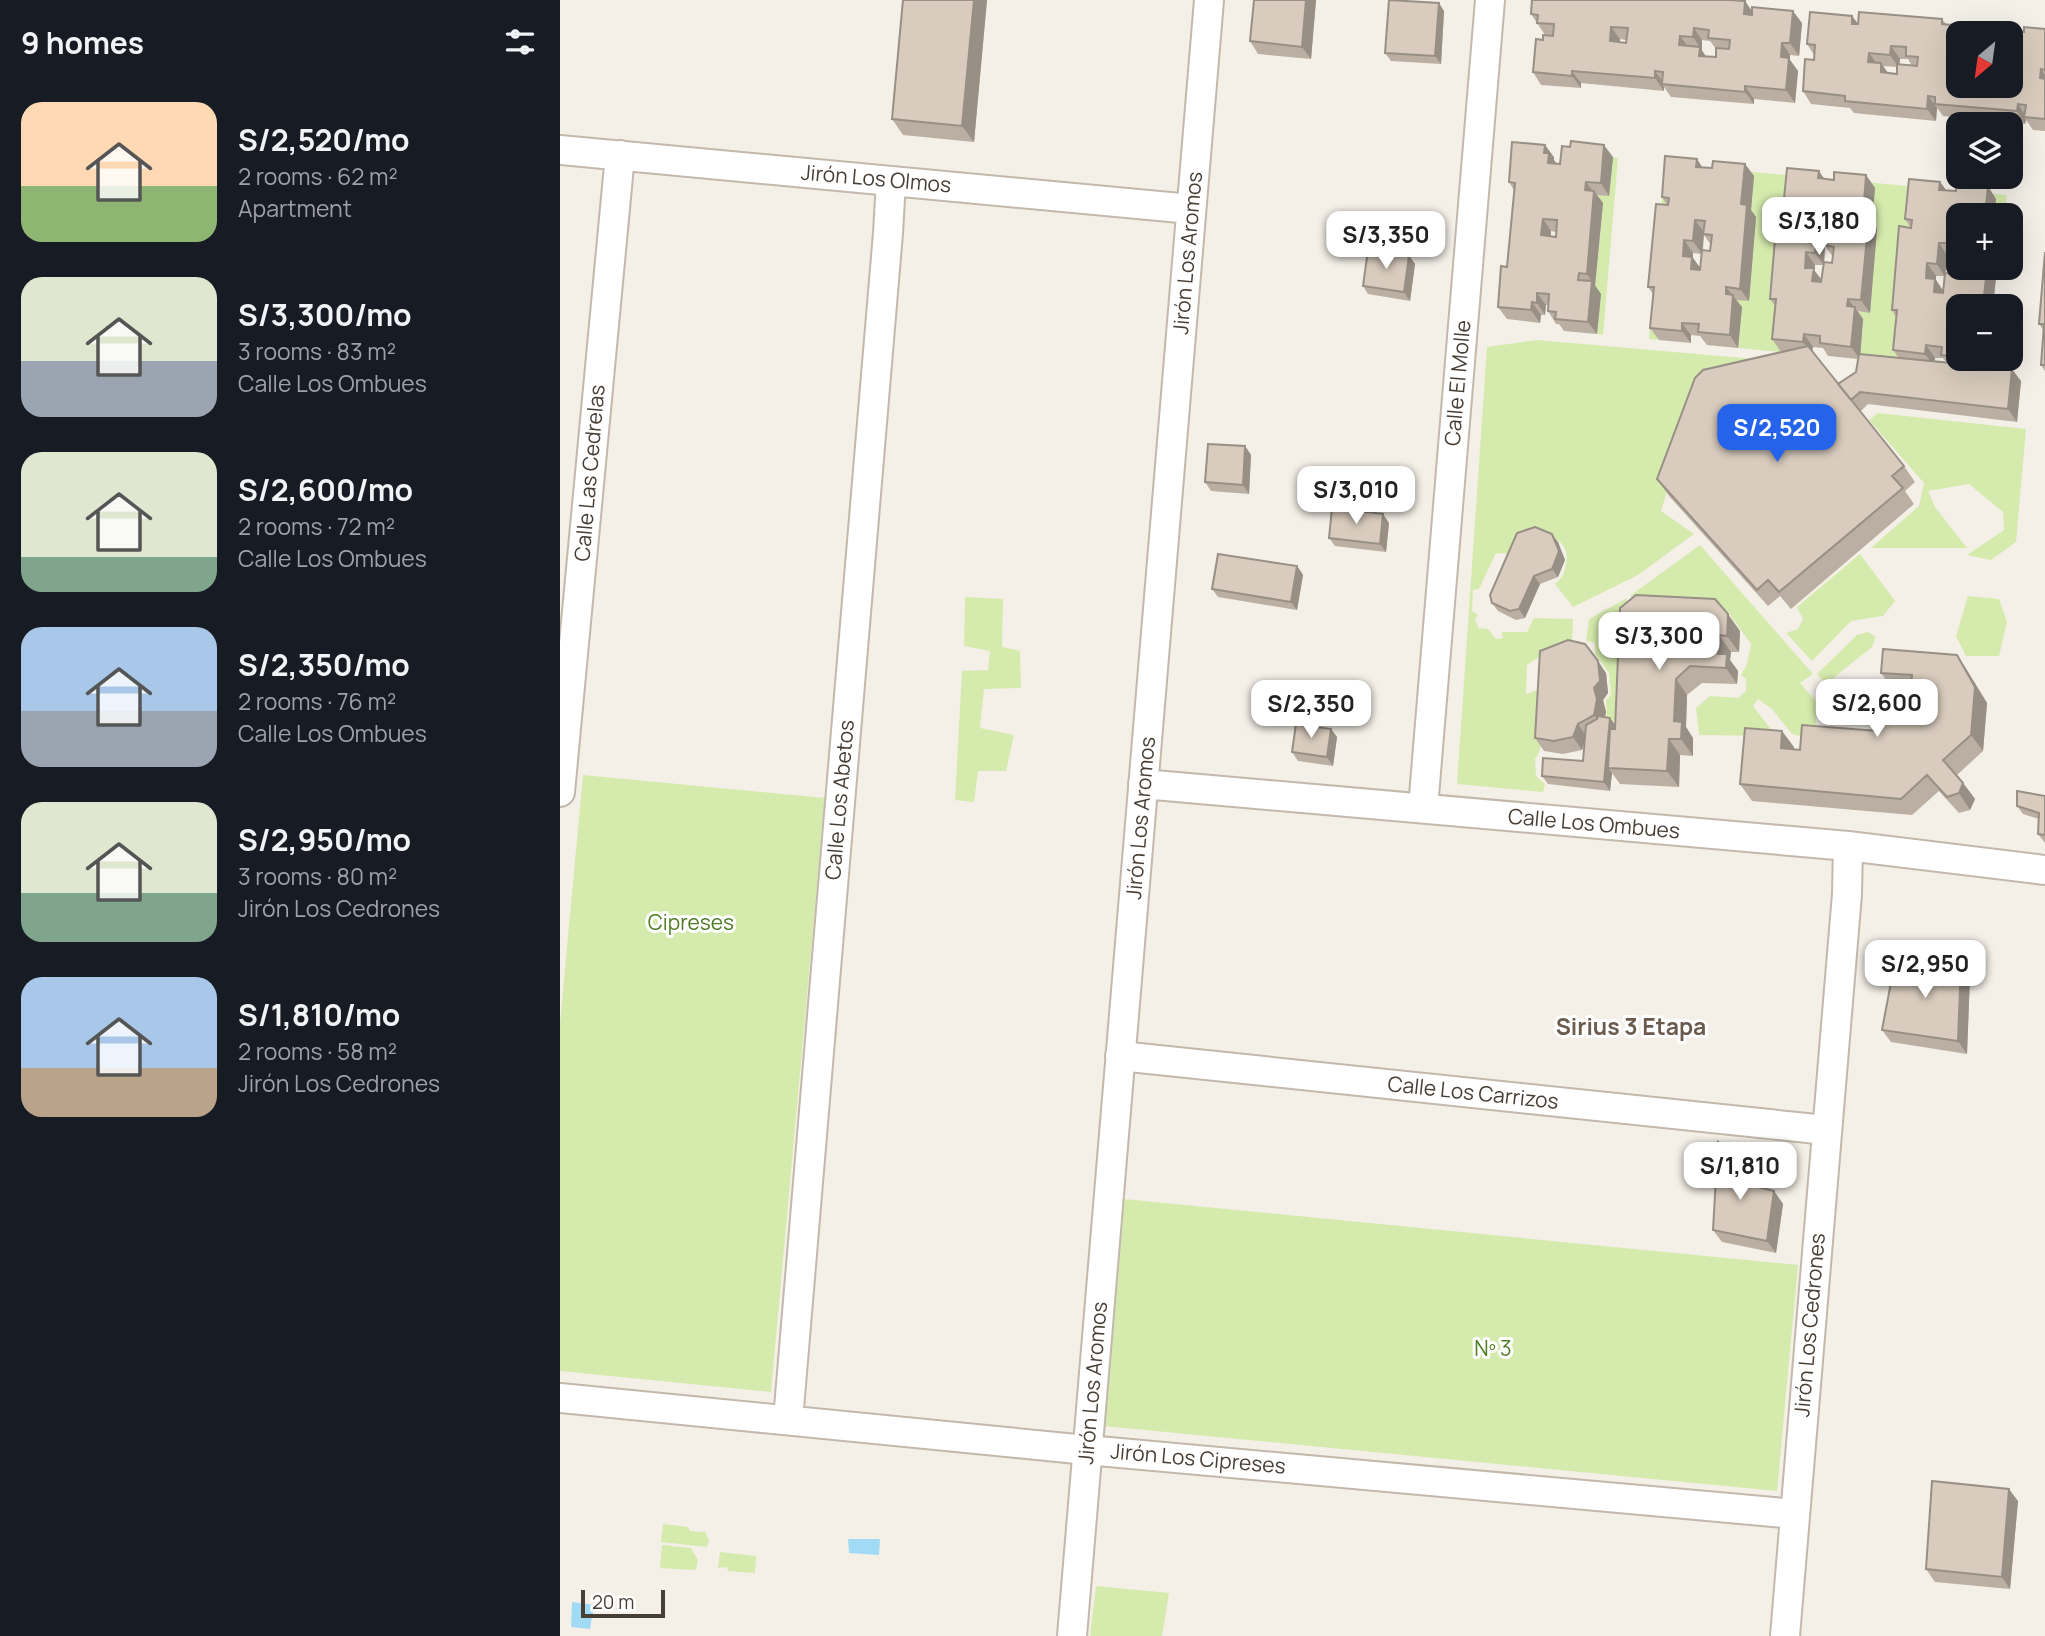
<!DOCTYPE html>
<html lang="en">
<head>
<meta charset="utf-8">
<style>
  :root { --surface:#171b24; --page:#242831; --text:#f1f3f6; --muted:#9ea1a6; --accent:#2563eb }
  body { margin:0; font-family:Manrope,sans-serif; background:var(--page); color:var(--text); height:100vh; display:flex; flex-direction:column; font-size:26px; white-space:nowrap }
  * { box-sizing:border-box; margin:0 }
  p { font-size:23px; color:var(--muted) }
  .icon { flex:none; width:38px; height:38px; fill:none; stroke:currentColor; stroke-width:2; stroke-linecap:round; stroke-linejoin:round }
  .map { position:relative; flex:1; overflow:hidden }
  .panel { display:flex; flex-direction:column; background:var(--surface); width:560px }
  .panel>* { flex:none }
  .needle { width:46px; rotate:209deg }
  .fabs { position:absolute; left:1386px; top:21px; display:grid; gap:14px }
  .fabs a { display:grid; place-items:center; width:77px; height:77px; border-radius:14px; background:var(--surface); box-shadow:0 7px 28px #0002; font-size:35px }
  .scale { position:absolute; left:21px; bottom:18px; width:84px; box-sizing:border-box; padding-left:7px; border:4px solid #473e35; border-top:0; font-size:19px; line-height:24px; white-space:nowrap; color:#473e35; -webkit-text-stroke:5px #fff; paint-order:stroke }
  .price { position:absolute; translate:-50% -60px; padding:0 16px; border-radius:14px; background:#fff; color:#222; font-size:23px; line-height:46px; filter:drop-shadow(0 2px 4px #0008) }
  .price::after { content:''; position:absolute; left:50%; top:42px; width:21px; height:16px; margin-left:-10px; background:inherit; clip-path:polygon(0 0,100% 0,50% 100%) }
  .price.selected { background:var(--accent); color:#fff }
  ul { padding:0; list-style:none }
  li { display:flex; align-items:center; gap:21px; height:175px; padding:0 21px }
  li span { display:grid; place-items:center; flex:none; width:196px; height:140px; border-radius:21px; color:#555 }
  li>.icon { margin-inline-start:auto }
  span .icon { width:84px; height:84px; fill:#fffc; stroke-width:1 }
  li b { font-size:30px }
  h2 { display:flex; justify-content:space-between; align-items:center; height:84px; padding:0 21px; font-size:30px }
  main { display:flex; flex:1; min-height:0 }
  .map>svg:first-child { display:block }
  .green { fill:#d5ebad }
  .water { fill:#a0daf4 }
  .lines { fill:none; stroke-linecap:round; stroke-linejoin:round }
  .minor-casing { stroke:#c3b8ab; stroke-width:32 }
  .minor { stroke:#fff; stroke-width:28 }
  .wall { fill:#bbafa3; fill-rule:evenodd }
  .shaded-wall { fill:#988f85 }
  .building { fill:#d9ccbe; stroke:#988f85; stroke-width:2; fill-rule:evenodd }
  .labels { text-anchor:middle; stroke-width:6; stroke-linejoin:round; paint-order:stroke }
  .street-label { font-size:21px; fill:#473e35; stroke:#fff }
  .park-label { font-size:21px; fill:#4f7d25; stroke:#fff }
  .neighbourhood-label { font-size:23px; font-weight:bold; fill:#6b5b4c; stroke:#fff }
</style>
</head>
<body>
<main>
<section class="panel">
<h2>9 homes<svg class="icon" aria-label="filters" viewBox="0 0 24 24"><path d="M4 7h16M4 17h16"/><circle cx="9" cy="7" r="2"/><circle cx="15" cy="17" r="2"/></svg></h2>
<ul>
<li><span style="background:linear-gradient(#ffd9b3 60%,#8fb573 0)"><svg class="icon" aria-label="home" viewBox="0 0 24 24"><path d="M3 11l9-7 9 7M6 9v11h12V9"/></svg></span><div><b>S/2,520/mo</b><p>2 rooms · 62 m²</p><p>Apartment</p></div></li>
<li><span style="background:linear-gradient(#dfe7d0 60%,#9aa5b1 0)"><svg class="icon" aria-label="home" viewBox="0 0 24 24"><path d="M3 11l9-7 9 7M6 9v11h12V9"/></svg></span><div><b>S/3,300/mo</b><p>3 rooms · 83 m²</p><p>Calle Los Ombues</p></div></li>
<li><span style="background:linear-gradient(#dfe7d0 75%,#7fa58c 0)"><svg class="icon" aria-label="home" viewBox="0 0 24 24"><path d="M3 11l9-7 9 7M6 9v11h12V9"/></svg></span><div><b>S/2,600/mo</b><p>2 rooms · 72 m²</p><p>Calle Los Ombues</p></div></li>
<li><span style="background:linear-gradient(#a9c7e8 60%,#9aa5b1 0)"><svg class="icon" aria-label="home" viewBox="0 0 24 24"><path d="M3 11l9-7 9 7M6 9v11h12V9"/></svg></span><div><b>S/2,350/mo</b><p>2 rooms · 76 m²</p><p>Calle Los Ombues</p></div></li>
<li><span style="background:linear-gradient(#dfe7d0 65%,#7fa58c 0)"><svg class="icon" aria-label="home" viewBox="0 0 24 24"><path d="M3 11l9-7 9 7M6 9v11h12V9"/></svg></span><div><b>S/2,950/mo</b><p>3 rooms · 80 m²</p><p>Jirón Los Cedrones</p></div></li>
<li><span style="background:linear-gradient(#a9c7e8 65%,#b9a48a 0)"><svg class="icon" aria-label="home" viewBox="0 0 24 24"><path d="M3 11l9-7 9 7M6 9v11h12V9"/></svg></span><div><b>S/1,810/mo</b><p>2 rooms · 58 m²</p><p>Jirón Los Cedrones</p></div></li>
</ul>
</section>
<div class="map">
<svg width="1485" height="1636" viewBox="0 0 1485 1636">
  <rect width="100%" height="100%" fill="#f4efe7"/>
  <path class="green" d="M1053 157 1058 158 1043 335 1037 334 1040 294 1035 286 1043 204 1035 195Z
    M1105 164 1447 195 1445 215H1435L1436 199 1388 202 1342 363 1300 359 1297 311 1310 312 1317 229 1284 185 1224 312 1220 352 1178 348 1162 173 1099 340 1089 339Z
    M977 340 1241 363 1141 381 1101 511 1134 534 1078 575 1013 607 995 584C1003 577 1004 574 1006 564 1010 543 996 539 980 530L950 554 936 553 919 589 913 590 912 611 918 615 915 620 919 628 928 629 936 639 943 638 942 632H967L974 618 1013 619 1012 642 1000 643 967 665 966 694 982 688C985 705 986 747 975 759L976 776 985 784 983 792 897 784 927 347Z
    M1318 413 1466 429 1456 542 1431 560 1407 555 1444 530 1443 512 1409 484 1368 491 1375 507 1407 548H1311L1359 506 1364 483 1309 420Z
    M1140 545 1253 674 1240 683 1256 701V726L1248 738 1232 734 1212 709 1198 699 1193 706 1216 736 1139 735 1136 708 1150 696 1178 698 1186 691V679L1181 675 1187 664 1191 644 1168 612 1086 609 1069 626 1071 595Z
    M1300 554 1335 601 1323 616 1291 621 1252 661 1226 633 1238 629 1243 619 1237 607Z
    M1408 596 1439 599 1447 622 1439 656H1406L1396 636Z
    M405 597 443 599 442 647 460 651 461 688 424 689 420 728 454 735 446 771H418L414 802 395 800 402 671 428 670 430 651 404 646Z
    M1067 598 1055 695 1060 699 1058 723 1047 720 1046 700 1051 695 1049 673 1035 654V643L1026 641 1029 619Z
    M1308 632 1316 637 1312 647 1273 678 1281 693 1277 696 1257 674 1297 635Z
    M23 775 265 798 211 1392 0 1371V1023Z
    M564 1199 1238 1265 1217 1491 543 1426Z
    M103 1524 128 1527 130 1531 145 1532 149 1540 147 1547 101 1542Z
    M102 1545 131 1548 138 1560 136 1570 100 1568Z
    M160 1552 196 1556 195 1573 168 1571 167 1567 158 1568Z
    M536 1586 609 1593 602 1636H530Z"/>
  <path class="water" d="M288 1539H320L319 1555 289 1553Z
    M12 1602 34 1605 30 1629 11 1627Z"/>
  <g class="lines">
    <g class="minor-casing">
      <path id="minor" d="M0 150 631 209
        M583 784 1288 846 1485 870
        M0 792 60 155
        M863 808 930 0
        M560 1056 1266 1130
        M0 1398 527 1450 1235 1514
        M228 1420 328 233 331 181
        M512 1636 649 0
        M1225 1636 1287 894 1288 846"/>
    </g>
    <use href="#minor" class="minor"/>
  </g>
  <path class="wall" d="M343 0H427L414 142 343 135 332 119Z
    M694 0H756L751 59 698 54 690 41Z
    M884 11 881 64 831 61 825 53Z
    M1192 11 1242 23 1239 56 1230 55V60L1238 71 1235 103 1194 99V104L1111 97 1104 87V91L1021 83V88L981 85 973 72 983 40 985 35 971 14ZM1060 39 1066 40V43L1060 42ZM1142 40 1150 41 1156 49V57L1146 56 1141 50Z
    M1292 16 1298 24 1382 19 1386 24 1464 32 1485 29V131L1473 130 1466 120 1465 124 1383 116 1377 108 1376 121 1294 113 1290 108 1251 104 1243 91 1254 60V55L1247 44ZM1398 33H1451V86H1398ZM1340 59H1348L1352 66 1339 65ZM1323 66 1337 67V74L1328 73Z
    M994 157V160L997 164H1000L1053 157 1049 196 1037 195 1043 203 1035 286 1041 294 1037 334 1004 331 999 324H996L988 311V305H986L985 315H981L980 323 947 319 938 307 947 267 954 190 949 182ZM991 231 996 232V237L991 236Z
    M1137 159 1142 167 1152 168 1185 164 1194 176 1191 210 1196 217 1189 301 1176 300 1182 307 1178 348 1147 345 1140 336 1131 335V343L1099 340 1090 328 1093 294 1088 287 1107 205 1102 197ZM1144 235 1151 245 1150 251 1143 250ZM1133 253 1141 254 1140 268 1133 258Z
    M1306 175 1315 188 1312 221 1317 229 1310 313 1298 311 1303 319 1300 354 1338 357 1333 350 1336 317 1332 310 1351 228 1345 219 1380 182 1386 190 1436 199 1398 268H1437L1433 306H1398V359H1423L1422 366 1461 381 1457 422 1308 404 1300 412 1344 466 1355 482 1345 491 1354 504 1231 609 1220 596 1208 606 1109 496 1097 479 1223 352H1221L1212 339 1215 306 1210 299 1229 217 1223 209 1264 179 1274 180ZM1265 246 1273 257 1272 263 1264 262ZM1387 258 1394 268V274L1386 273ZM1255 265H1263L1262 280 1254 270ZM1376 276H1385L1383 291 1376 280ZM1253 347 1263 348 1268 356 1298 359 1296 372 1278 384 1252 352ZM1375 358H1383L1386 362 1374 361Z
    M1485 252V371L1481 365 1484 331 1479 324Z
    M849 256 855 264 850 301 808 294 803 286Z
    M685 446 691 455 689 494 651 491 645 482Z
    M829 523 826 552 775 546 769 538Z
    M998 542 1005 560 998 577 980 584 965 618 956 620 938 611 932 603Z
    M737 566 743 575 737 610 658 597 652 589Z
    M1060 608 1180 631 1179 652H1171L1170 660 1178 671 1177 684 1142 683 1127 695 1126 727 1133 738V756L1120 755 1119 787 1060 784 1052 773 1050 791 988 784 982 776 1023 761 1025 740 1022 750 1003 754 984 751 975 738 1046 673 1048 693 1043 700 1046 712 1045 717 1050 718 1055 725Z
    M1397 655 1408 672 1427 703 1423 751 1397 775 1415 799 1410 810 1399 813 1379 791 1352 815 1192 801 1180 784 1234 747 1233 750H1240L1318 731 1350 701 1351 691 1333 689 1321 673Z
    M771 729 777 737 773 766 738 761 732 752Z
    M1485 796V843L1478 834 1479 819 1463 814 1457 806Z
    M1410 976 1407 1054 1331 1042 1322 1030Z
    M1194 1186 1214 1191 1223 1204 1216 1253 1162 1242 1153 1230Z
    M1458 1501 1450 1589 1375 1582 1366 1569Z"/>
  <path class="shaded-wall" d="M414 0H427L414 142 402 126Z
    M746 0H756L751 59 742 47Z
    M1185 1 1194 14 1193 27 1184 14Z
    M879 3 884 11 881 64 875 56Z
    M1233 11 1242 23 1239 56 1230 43Z
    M1292 16 1301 28 1292 24Z
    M1051 27 1060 39 1059 54 1050 41Z
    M1134 28 1142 40V50L1133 37Z
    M1120 36 1129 48 1119 45Z
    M1222 43 1230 55V60L1238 71 1235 103 1226 90 1221 57Z
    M1331 46 1340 59 1339 68 1330 55Z
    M1140 47 1148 60 1139 56Z
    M1309 53 1318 65 1308 62Z
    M1321 63 1330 76 1321 72Z
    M1481 69 1485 75V85L1480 78Z
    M1012 71 1021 83V88L1012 76Z
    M1095 71 1104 83 1102 84 1104 87V91L1095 78Z
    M1185 86 1194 99V104L1185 92Z
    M1368 96 1377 108 1376 121 1367 109Z
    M1458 104 1466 117H1464L1466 120 1465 124 1457 111Z
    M985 145 994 157V160L998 166 988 163 984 153Z
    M1044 145 1053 157 1049 196 1041 183Z
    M1137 159 1145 172 1136 167Z
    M1185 164 1194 176 1191 210 1196 217 1189 301 1180 289 1181 204Z
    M1259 171 1267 183 1258 178Z
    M1306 175 1315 188 1312 221 1317 229 1310 313 1301 300 1303 216Z
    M1026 182 1034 193V191L1043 203 1035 286 1027 274Z
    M1380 182 1389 194 1379 190Z
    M1428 186 1436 199 1435 215H1425Z
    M983 219 991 231 990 248 981 235Z
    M1135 220 1144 232 1142 254 1133 241Z
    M1257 232 1265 244 1264 265 1255 253Z
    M1124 240 1133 253V258L1141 269 1140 282 1123 256Z
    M1379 243 1387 255 1385 277 1377 264Z
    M1246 252 1255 265 1254 270 1262 281 1261 294 1245 268Z
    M849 256 855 264 850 301 844 292Z
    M1367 263 1376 276V280L1384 292 1383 304 1366 278Z
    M1427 268H1437L1433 306H1423Z
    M1032 281 1041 294 1037 334 1028 322Z
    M1166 287 1182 307 1178 348 1170 335 1166 294Z
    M977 293 986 305 985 315 977 303Z
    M1288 299 1303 319 1300 359 1291 347 1287 306Z
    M972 302 981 315 980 323 971 310Z
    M1122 323 1131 335V343L1122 331Z
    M1244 334 1253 347 1252 354 1243 342Z
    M1366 345 1375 358 1374 366 1365 354Z
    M1414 359H1423L1422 370Z
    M1452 369 1461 381 1457 422 1448 409Z
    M685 446 691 455 689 494 683 485Z
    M823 514 829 523 826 552 820 544Z
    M992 534 998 542 1005 560 998 577 992 569Z
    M737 566 743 575 737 610 731 602Z
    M974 576 980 584 965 618 959 609Z
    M1168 614 1180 631 1179 652 1167 636Z
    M1159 635 1171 652 1170 660 1178 671 1177 684 1166 668 1158 654Z
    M1397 655 1408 672 1427 703 1423 751 1411 735Z
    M1038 661 1046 673 1048 693 1043 700 1046 712 1043 727 1034 715V688Z
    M1116 679 1127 695 1126 727 1133 738V756L1121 739 1114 721Z
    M1050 718 1056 726 1048 768 1052 773 1050 791 1044 782Z
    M1018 724 1026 736 1022 750 1013 737Z
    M771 729 777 737 773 766 767 757Z
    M1222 731 1234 747 1232 765 1221 748Z
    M1109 739 1120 755 1119 787 1107 771Z
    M1403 783 1415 799 1410 810 1399 793Z
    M1401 963 1410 976 1407 1054 1398 1041Z
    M1214 1191 1223 1204 1216 1253 1207 1241Z
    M1449 1489 1458 1501 1450 1589 1442 1577Z"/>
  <path class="building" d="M343 0H414L402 126 332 119Z
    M694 0H746L742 47 690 41Z
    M829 0 879 3 875 56 825 53Z
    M972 0H1170L1185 1 1184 14 1192 15V7L1233 11 1230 43H1222L1221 57 1229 58 1226 90 1185 86V92L1102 84 1103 72 1095 71V78L1012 71V76L973 72 976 39 983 40V35L993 36 994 24 977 23 978 15 971 14ZM1051 27 1068 28 1066 43 1050 41ZM1134 28 1149 30 1148 38 1170 40 1169 49 1156 48V57L1139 56 1140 47 1119 45 1120 36 1133 37Z
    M1250 12 1292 16V24H1298L1299 12 1382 19V24L1464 32V27L1485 29V70L1481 69 1480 78 1485 79V119L1464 117 1466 105 1458 104 1457 111 1375 104V97L1368 96 1367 109 1285 101V96L1243 91 1245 59 1254 60 1255 45 1247 44ZM1398 33H1451V86H1398ZM1331 46 1346 47V56L1358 57 1357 66 1337 64V74L1321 72V63L1308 62 1309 53 1330 55Z
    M1011 141 1044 145 1041 183 1026 182 1025 190 1034 191 1027 274 1019 273 1018 280 1032 281 1028 322 995 319 996 312 988 311 989 294 977 293V303L972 302 971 310 938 307 941 266 947 267 955 183 949 182 952 142 985 145 984 153H989L988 163 1000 164 1002 146 1010 147ZM983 219 997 220 996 237 981 235Z
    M1105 156 1137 159 1136 167 1152 168 1153 161 1185 164 1181 204 1187 205 1180 289 1166 287V294L1173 295 1170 335 1138 332 1139 324 1122 323V331L1090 328 1094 287H1088L1096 204 1108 205 1109 198 1102 197ZM1135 220 1145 221 1143 234 1152 235 1150 251 1142 250 1140 270 1131 269 1132 257 1123 256 1124 240 1133 241Z
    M1227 168 1259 171 1258 178 1274 180V172L1306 175 1303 216H1309L1301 300 1288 299 1287 306 1295 307 1291 347 1260 343V336L1244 334 1243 342 1212 339 1216 299H1210L1217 215 1229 217 1230 209H1223ZM1257 232 1266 233 1265 245 1274 247 1272 263 1264 262 1261 282 1252 281 1254 268H1245L1246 252 1255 253Z
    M1349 179 1380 182 1379 190 1396 191V183L1428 186 1425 215H1398V268H1427L1423 306H1398V357L1381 355 1382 347 1366 345 1365 354 1333 350 1337 310H1332L1339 226 1351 228 1352 220 1345 219ZM1379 243H1388L1386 257H1395L1394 274 1385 273 1383 293 1374 292 1375 279 1366 278 1367 263 1377 264Z
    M808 250 849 256 844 292 803 286Z
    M1485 252V365H1481L1484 324H1479Z
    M1248 346 1344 466 1332 476 1343 488 1219 592 1208 580 1197 590 1097 479 1135 378 1143 370Z
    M1299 354 1452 369 1448 409 1300 392 1291 400 1278 384 1296 372Z
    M648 444 685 446 683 485 645 482Z
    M772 508 823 514 820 544 769 538Z
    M975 527 992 534 999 551 992 569 974 576 959 609 950 611 932 603 930 595 957 533Z
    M658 554 737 566 731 602 652 589Z
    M1076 595 1155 599 1168 614 1167 636 1159 635 1158 654H1167L1166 668 1130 666 1116 679 1114 721 1122 722 1121 739H1109L1107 771 1048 768 1050 729H1055L1060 608Z
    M1008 640 1025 644 1038 661 1040 681 1034 688 1037 699 1034 715 1018 724 1013 737 994 741 975 738 980 651Z
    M1323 649 1397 655 1415 687 1411 735 1383 760 1403 783 1399 793 1387 797 1367 775 1341 799 1180 784 1185 728 1222 731 1221 748 1240 750 1242 725 1318 731 1350 701 1352 675 1321 673Z
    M1038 716 1050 718 1044 782 982 776 983 758 1023 761 1026 725 1037 719Z
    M736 724 771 729 767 757 732 752Z
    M1457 791 1485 796V835L1478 834 1479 813 1457 806Z
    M1335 961 1401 963 1398 1041 1322 1030Z
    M1158 1142 1194 1186 1214 1191 1207 1241 1153 1230Z
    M1372 1481 1449 1489 1442 1577 1366 1569Z"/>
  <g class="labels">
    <g class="street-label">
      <text transform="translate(316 179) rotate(5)" y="7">Jirón Los Olmos</text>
      <text transform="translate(628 253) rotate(-85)" y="7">Jirón Los Aromos</text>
      <text transform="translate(898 383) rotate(-85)" y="7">Calle El Molle</text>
      <text transform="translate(30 473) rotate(-85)" y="7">Calle Las Cedrelas</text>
      <text transform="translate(280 800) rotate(-85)" y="7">Calle Los Abetos</text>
      <text transform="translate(581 818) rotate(-85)" y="7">Jirón Los Aromos</text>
      <text transform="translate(1034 824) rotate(5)" y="7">Calle Los Ombues</text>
      <text transform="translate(913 1093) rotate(6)" y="7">Calle Los Carrizos</text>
      <text transform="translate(1250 1325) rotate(-85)" y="7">Jirón Los Cedrones</text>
      <text transform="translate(533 1383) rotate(-85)" y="7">Jirón Los Aromos</text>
      <text transform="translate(638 1459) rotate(5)" y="7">Jirón Los Cipreses</text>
    </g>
    <g class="park-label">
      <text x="131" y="930">Cipreses</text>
      <text x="933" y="1356">Nº 3</text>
    </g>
    <g class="neighbourhood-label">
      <text x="1071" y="1035">Sirius 3 Etapa</text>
    </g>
  </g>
</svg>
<div class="fabs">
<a><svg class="needle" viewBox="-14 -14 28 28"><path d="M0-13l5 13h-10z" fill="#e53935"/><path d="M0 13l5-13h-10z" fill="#9ea1a6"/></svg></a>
<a><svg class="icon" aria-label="layers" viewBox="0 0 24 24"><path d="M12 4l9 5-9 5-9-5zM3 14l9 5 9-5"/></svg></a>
<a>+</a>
<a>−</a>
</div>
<div class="scale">20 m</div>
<b class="price" style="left:1259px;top:257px">S/3,180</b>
<b class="price" style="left:826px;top:271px">S/3,350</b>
<b class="price selected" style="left:1217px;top:464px">S/2,520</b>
<b class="price" style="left:796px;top:526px">S/3,010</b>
<b class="price" style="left:1099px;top:672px">S/3,300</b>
<b class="price" style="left:1317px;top:739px">S/2,600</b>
<b class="price" style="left:751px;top:740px">S/2,350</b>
<b class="price" style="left:1365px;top:1000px">S/2,950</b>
<b class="price" style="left:1180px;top:1202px">S/1,810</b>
</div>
</main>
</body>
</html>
